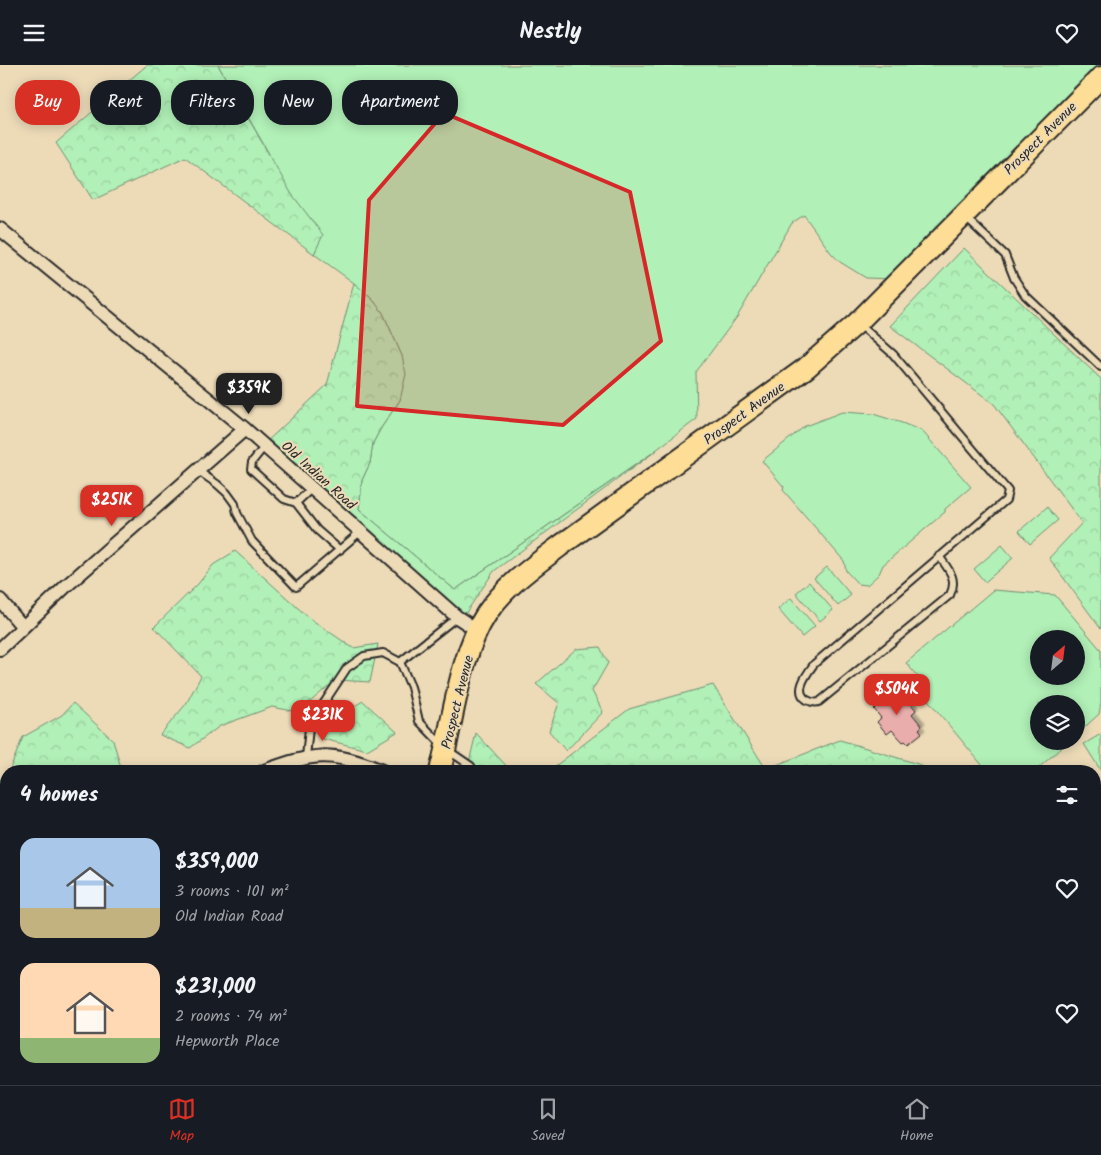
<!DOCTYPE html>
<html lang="en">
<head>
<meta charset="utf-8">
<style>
  :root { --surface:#171b24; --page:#20242c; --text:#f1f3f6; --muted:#9ea1a6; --line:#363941; --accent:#d93025 }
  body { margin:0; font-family:Kalam,sans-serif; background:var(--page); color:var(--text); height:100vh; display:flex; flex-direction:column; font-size:19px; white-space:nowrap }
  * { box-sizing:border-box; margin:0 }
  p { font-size:16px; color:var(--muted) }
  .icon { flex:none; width:28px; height:28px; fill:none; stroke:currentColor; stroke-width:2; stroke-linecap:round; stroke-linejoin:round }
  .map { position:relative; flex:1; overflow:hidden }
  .sheet { position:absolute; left:0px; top:700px; width:1101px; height:320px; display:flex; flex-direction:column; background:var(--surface); border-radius:20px 20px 0 0; box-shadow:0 2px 12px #0003 }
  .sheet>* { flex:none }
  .banner { position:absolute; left:15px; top:15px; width:500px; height:45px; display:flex; gap:10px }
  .needle { width:32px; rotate:28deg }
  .fabs { position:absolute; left:1030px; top:565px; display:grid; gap:10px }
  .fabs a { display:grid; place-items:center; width:55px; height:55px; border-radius:50%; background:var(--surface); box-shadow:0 2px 12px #0003; font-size:25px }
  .price { position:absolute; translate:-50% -42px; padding:0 11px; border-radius:10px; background:var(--accent); color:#fff; font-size:16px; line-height:32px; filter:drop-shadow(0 1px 2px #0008) }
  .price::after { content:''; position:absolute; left:50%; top:30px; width:15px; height:11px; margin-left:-8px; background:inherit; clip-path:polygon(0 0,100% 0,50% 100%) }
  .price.on { background:#222; color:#fff }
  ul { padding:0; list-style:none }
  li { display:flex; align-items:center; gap:15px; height:125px; padding:0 20px }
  li span { display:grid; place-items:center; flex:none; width:140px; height:100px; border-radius:15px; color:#555 }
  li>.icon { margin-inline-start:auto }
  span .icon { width:60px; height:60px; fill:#fffc; stroke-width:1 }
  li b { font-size:21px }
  h2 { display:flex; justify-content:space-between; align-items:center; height:60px; padding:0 20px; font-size:21px }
  .pill { padding:0 18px; border-radius:20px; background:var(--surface); box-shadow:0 2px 12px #0003; font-size:18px; line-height:45px }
  .pill.on { background:var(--accent); color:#fff }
  header { display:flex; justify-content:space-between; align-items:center; height:65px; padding:0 20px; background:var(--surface); font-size:22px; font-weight:700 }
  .menu { display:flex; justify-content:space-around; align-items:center; height:70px; border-top:1px solid var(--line); background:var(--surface); font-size:14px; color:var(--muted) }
  .menu a { display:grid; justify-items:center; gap:2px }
  .menu .on { color:var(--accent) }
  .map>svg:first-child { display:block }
  .grass { fill:#b1f0b7; stroke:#6e8e71; fill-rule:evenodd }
  .forest { fill:url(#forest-crowns); stroke:#6e8e71 }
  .building { fill:#e9adab; stroke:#2b2b2b; filter:url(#shadow) }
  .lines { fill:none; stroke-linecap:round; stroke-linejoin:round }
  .service-casing { stroke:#2b2b2b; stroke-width:10 }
  .minor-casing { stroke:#2b2b2b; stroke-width:16 }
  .primary-casing { stroke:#2b2b2b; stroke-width:24 }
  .service { stroke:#eddbb8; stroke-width:6 }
  .minor { stroke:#eddbb8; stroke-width:12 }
  .primary { stroke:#fedd96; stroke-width:20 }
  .marked { fill:#d62828; fill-opacity:0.2; stroke:#d62828; stroke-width:4; stroke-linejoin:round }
  .labels { text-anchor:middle; stroke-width:4; stroke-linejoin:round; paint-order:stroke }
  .street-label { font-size:14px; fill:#2b2b2b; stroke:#eddbb8 }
</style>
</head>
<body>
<header><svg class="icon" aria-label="menu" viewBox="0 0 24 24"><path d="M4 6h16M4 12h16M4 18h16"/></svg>Nestly<svg class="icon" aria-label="heart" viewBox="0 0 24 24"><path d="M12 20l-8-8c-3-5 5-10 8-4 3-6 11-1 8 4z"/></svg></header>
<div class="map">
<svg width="1101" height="1020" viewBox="0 0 1101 1020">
  <defs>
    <pattern id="forest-crowns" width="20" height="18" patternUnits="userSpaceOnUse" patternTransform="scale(1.25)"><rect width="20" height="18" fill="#b1f0b7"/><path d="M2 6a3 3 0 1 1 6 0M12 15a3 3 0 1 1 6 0" fill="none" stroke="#98ce9e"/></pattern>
    <filter id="shadow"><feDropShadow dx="3" dy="-3" stdDeviation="1" flood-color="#0004"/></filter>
  </defs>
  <rect width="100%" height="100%" fill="#eddbb8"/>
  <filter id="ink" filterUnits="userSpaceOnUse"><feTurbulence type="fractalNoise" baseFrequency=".02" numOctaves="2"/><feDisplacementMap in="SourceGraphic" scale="10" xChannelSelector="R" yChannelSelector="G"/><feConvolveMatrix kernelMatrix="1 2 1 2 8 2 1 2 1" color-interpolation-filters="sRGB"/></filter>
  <g filter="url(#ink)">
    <path class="grass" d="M218 0H1101V1L956 147 893 214 866 213 840 197 831 188 804 150 792 158 737 252 696 307 697 354 648 391 455 525 359 444 362 415 370 398 373 378 381 363 400 335 402 291 383 248 373 235 354 218 314 189 318 180 290 136 268 87Z
      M842 347 873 349 902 358 922 366 971 422 945 444V447L883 500 879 509 867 520 858 519 846 506 844 496 783 425 784 422 762 396 805 361Z
      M1047 442 1058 455 1030 479 1019 466Z
      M1002 480 1013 493 985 517 974 504Z
      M827 502 851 530 838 541 814 513Z
      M809 517 833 545 820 556 796 528Z
      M993 525 1055 530 1101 585V638L1099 649 1076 670V639H1039V676H1069L1035 706H987L928 635 929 625 906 598ZM1039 574H1076V611H1039Z
      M791 533 815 561 802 572 778 544Z
      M1101 669V706L1084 679Z"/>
    <path class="forest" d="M147 0H218L291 128 323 170 314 189 185 92 93 135 56 78Z
      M964 183 1101 314V564L1049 493 1082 458 994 339 890 261Z
      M354 218 373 235 383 248 402 291 406 309 400 335 381 363 373 378 370 398 362 415 359 444 455 525 657 385 494 506 463 552 263 380 327 320Z
      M235 486 309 553 353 583 378 579 370 617 336 615 298 647 272 642 220 661 190 683 160 670 186 639 201 611 154 562 198 519 213 500Z
      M600 582 608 598 592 626 603 647 566 686 549 666 559 638 536 619 576 584Z
      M713 620 766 704 840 675 921 700 928 706H549L629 644Z
      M363 636 397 667 367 685 323 674 322 660Z
      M73 638 113 675 121 703 118 706H9L23 672 62 650Z
      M476 668 511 706H467Z
      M6 711V782L0 788V714Z
      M1101 780V917L1095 935V783Z
      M1095 959 1101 969V1020L1081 1014H1095Z
      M575 1014H688L672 1020H579Z
      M718 1014H833L826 1020H730Z"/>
    <path class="building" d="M885 622 891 629 893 628 901 637 905 632 916 645 912 649 922 661 919 664 922 668 908 679 905 676 903 677 892 665 887 669 877 657 881 653 874 644 876 642 870 636Z"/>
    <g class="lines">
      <g class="service-casing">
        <path id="service" d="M966 153 1005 190 1014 213 1025 230 1101 302
          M860 260 893 289 1008 426 1006 435 814 599C807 609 793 626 807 635 811 637 815 638 819 637L950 530C958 514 949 505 939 491
          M264 382 252 397 251 404 284 434 296 438
          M197 405 217 419 227 428 235 439 237 448 252 476 296 522 360 467
          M311 424 296 438 317 465 340 485
          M400 597 457 552
          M306 692 309 663 314 653 347 603 364 591 383 588 400 597 411 622 419 656 446 684 471 701 474 706
          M120 1020 121 1014
          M852 1020 895 1014"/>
      </g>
      <g class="minor-casing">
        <path id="minor" d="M0 164 245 364 457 552 477 565
          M0 535 23 562
          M0 584 65 522 245 364
          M264 706C314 688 331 685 382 706
          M1101 930C1098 939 1096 948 1101 957
          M0 972 6 974
          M344 1014 349 1020
          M411 1020 420 1014"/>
      </g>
      <g class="primary-casing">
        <path id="primary" d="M440 706C453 658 459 590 487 548 505 521 534 501 560 481L806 303 857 258 1101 12
          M295 1020 297 1014"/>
      </g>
      <use href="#service" class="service"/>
      <use href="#minor" class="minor"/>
      <use href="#primary" class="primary"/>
    </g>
  </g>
  <path class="marked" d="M444 48 630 127 661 276 563 360 357 341 369 135Z"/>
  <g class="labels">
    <g class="street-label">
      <text transform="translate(1040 73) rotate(-45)" y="5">Prospect Avenue</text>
      <text transform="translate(744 348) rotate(-36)" y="5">Prospect Avenue</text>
      <text transform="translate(319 410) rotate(42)" y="5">Old Indian Road</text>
      <text transform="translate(457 637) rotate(-76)" y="5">Prospect Avenue</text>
    </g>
  </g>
</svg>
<div class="fabs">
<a><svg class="needle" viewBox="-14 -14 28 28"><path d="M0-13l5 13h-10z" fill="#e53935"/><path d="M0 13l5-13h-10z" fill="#9ea1a6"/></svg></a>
<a><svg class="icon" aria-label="layers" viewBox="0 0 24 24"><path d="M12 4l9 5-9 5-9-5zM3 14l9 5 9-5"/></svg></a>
</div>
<b class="price on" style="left:249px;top:350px">$359K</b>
<b class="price" style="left:112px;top:462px">$251K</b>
<b class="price" style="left:897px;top:651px">$504K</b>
<b class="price" style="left:323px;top:677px">$231K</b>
<div class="banner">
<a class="pill on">Buy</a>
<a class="pill">Rent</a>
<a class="pill">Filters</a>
<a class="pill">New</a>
<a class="pill">Apartment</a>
</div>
<section class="sheet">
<h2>4 homes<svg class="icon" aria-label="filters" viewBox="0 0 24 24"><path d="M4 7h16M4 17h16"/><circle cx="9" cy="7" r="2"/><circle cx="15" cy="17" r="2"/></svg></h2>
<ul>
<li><span style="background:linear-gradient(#a9c7e8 70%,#c2b280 0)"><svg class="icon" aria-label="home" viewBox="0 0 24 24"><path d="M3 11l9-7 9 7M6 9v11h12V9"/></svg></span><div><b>$359,000</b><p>3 rooms · 101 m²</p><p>Old Indian Road</p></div><svg class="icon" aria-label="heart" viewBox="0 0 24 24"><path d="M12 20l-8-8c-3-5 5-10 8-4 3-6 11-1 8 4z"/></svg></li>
<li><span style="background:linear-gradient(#ffd9b3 75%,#8fb573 0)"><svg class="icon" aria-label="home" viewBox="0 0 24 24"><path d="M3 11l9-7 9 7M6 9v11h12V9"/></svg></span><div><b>$231,000</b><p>2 rooms · 74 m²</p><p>Hepworth Place</p></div><svg class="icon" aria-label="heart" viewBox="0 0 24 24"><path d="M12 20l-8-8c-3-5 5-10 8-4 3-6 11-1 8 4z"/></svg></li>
</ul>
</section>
</div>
<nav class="menu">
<a class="on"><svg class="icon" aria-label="map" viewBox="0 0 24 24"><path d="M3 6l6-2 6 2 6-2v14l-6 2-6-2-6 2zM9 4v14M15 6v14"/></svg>Map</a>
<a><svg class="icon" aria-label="saved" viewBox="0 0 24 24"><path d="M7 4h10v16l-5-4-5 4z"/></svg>Saved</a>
<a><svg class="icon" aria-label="home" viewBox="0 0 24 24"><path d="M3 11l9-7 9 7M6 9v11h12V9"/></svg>Home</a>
</nav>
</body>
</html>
